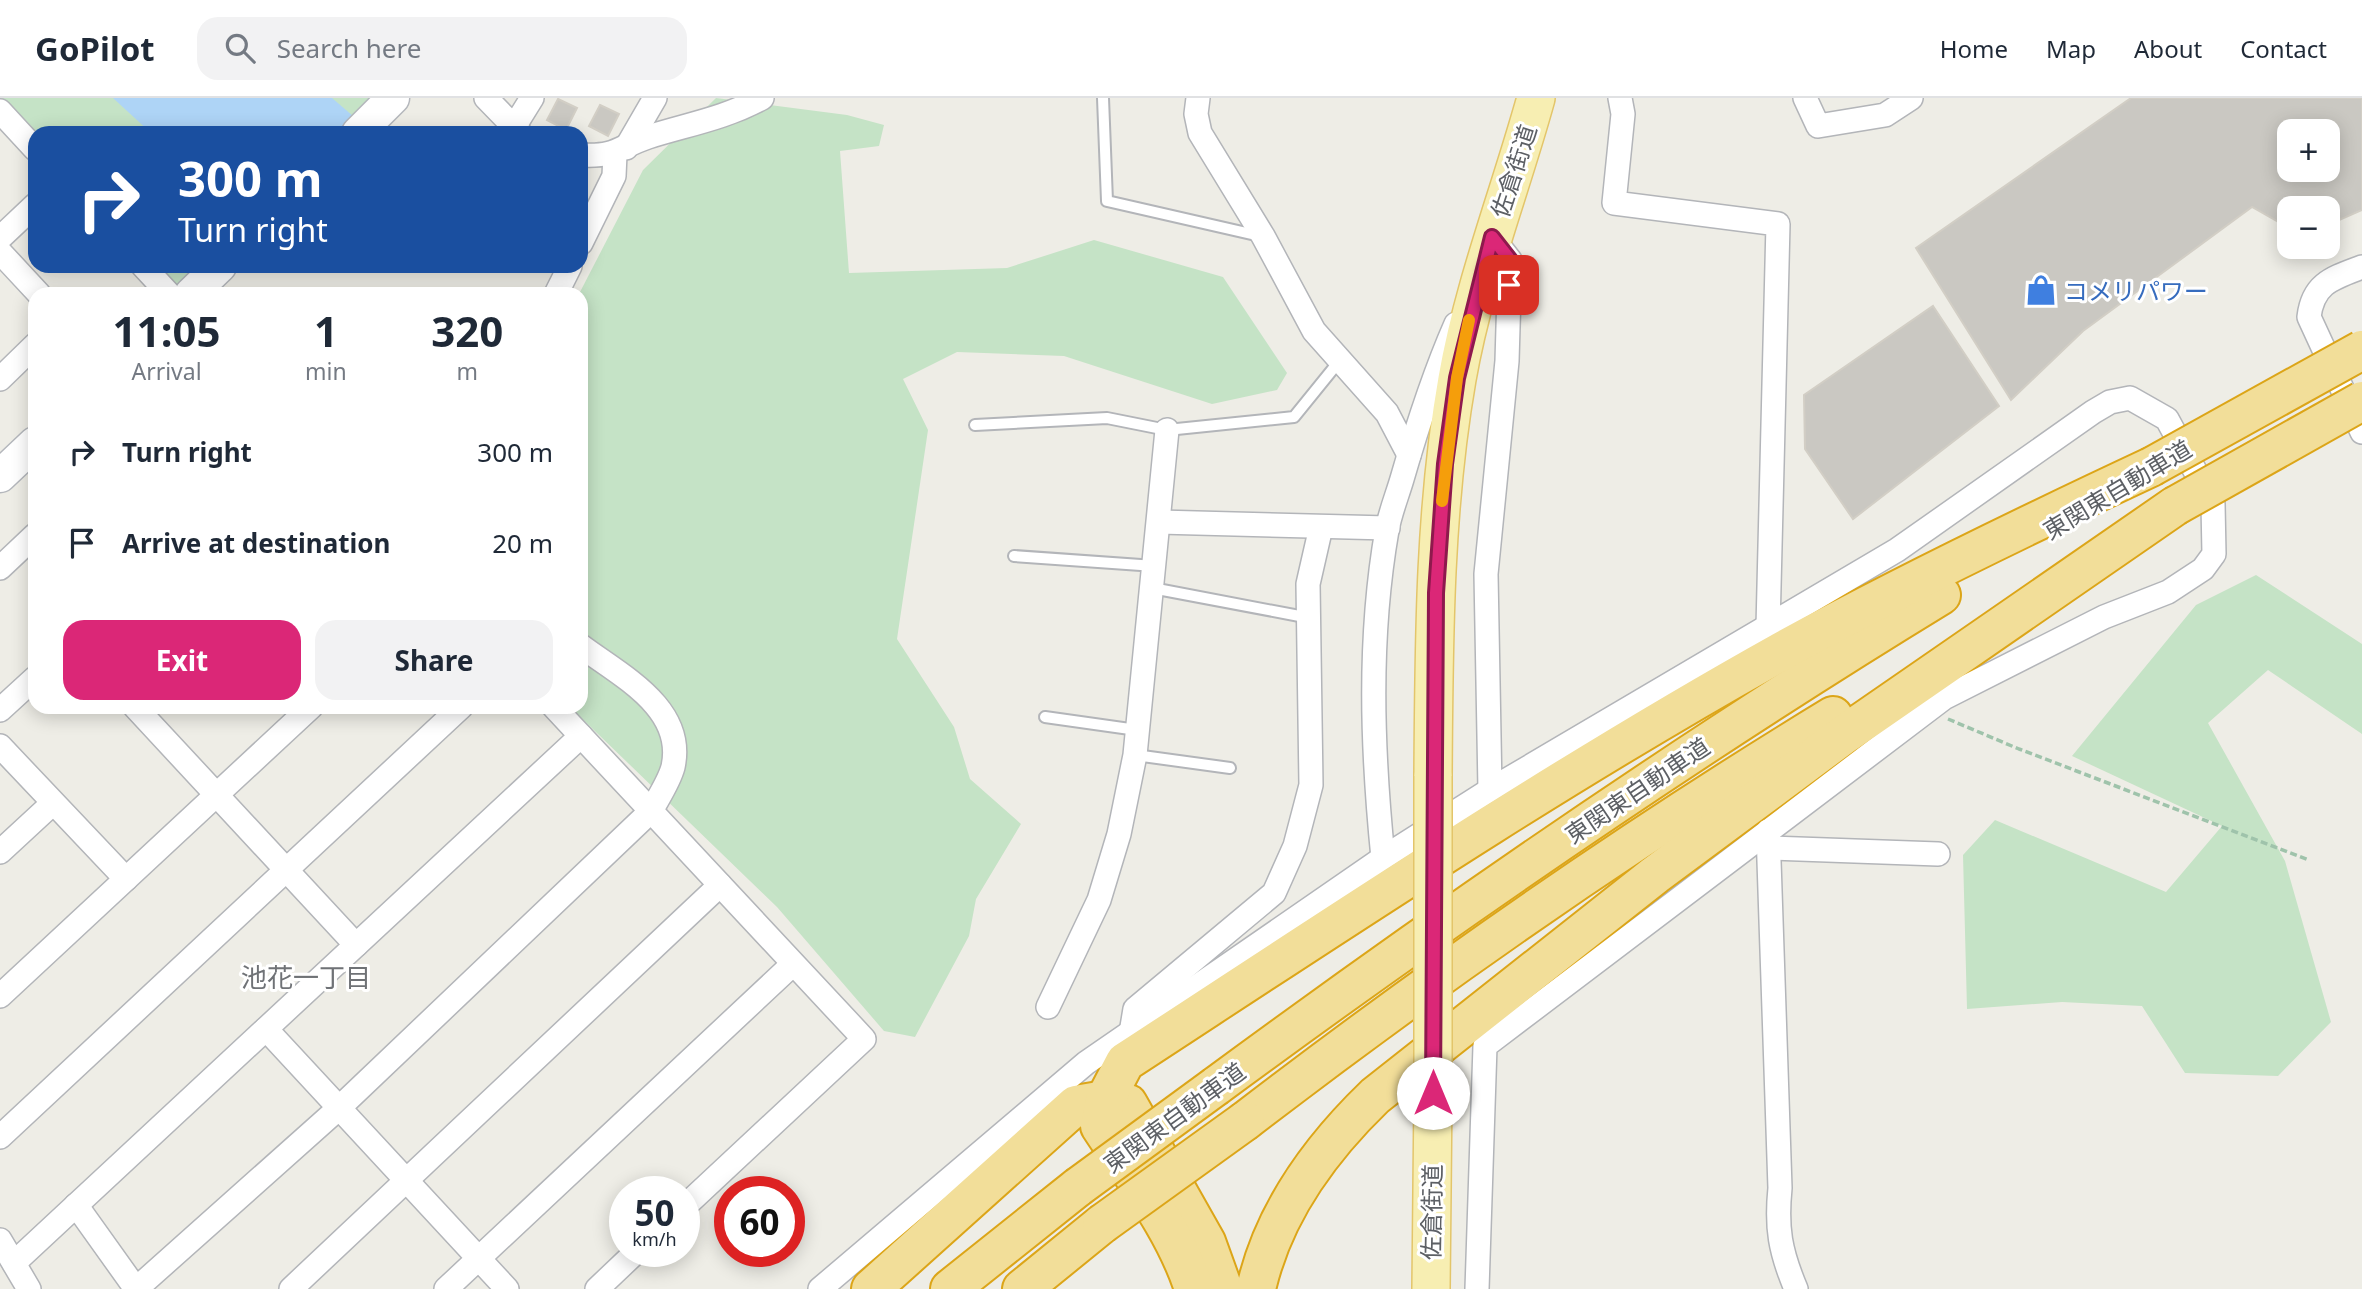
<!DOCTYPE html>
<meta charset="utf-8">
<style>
:root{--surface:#fff;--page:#f2f2f3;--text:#1f2937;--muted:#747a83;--line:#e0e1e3;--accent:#db2777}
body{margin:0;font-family:"Noto Sans","Noto Sans JP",sans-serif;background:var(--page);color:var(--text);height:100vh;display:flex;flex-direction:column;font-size:26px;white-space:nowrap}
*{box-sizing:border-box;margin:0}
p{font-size:23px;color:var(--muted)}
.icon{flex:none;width:38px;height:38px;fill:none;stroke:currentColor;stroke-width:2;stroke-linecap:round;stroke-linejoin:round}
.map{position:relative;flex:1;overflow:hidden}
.drawer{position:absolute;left:28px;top:189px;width:560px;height:427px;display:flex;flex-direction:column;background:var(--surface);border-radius:21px;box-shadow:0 4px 18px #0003}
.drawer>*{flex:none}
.top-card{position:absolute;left:28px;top:28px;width:560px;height:147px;border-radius:21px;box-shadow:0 4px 18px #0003;background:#1a4fa0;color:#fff;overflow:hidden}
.buttons{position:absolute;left:2277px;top:21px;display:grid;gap:14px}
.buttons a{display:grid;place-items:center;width:63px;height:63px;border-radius:14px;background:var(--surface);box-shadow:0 4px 18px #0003;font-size:35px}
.speed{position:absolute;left:609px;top:1078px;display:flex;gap:14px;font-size:35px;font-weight:700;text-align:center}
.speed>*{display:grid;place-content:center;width:91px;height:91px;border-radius:50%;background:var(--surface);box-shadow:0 4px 18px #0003;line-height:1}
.speed small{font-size:18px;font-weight:400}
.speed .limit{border:10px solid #d22;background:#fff;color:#111}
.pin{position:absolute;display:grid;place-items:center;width:60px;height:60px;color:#fff;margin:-30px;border-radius:14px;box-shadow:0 4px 10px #0006}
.me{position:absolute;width:77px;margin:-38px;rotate:0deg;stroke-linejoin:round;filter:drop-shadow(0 0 5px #0008)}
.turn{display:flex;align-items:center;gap:24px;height:147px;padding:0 35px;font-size:32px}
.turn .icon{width:91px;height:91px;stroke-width:2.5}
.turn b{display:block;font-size:49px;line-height:60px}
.eta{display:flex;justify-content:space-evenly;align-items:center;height:119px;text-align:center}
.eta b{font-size:42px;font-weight:700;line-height:49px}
.action{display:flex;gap:14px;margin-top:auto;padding:14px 35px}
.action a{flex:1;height:80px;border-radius:21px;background:var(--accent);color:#fff;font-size:28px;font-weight:700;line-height:80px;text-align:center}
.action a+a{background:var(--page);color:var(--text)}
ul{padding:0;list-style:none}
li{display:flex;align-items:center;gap:21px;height:91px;padding:0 35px}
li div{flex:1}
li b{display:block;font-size:26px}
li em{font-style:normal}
header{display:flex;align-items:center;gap:42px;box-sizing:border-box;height:98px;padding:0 35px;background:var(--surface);border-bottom:2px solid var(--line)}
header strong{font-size:33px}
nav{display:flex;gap:38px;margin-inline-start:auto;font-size:24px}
.search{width:490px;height:63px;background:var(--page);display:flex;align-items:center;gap:18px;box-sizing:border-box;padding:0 24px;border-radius:21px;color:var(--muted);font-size:26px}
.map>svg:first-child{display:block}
.green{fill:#c5e3c6}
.water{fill:#aed4f6}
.building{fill:#cac8c2;stroke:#d2cec5;stroke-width:2;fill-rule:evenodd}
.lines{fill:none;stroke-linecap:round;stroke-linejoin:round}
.lane-casing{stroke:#b3b5b9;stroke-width:14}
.street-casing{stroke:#b3b5b9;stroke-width:26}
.secondary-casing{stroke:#b4b7bc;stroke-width:35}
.primary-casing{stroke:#e3c56a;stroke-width:40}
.highway-casing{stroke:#dca518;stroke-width:42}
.path{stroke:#9fc3ab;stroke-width:3.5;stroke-dasharray:7 3.5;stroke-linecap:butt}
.lane{stroke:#fff;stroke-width:10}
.street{stroke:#fff;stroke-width:23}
.secondary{stroke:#fff;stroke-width:32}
.primary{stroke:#f7eeb2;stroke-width:37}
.highway{stroke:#f2de99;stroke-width:38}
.primary-bridge-casing{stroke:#e3c56a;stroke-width:40;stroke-linecap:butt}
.highway-bridge-casing{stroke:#dca518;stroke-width:42;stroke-linecap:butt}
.primary-bridge{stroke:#f7eeb2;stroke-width:37}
.highway-bridge{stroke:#f2de99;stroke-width:38}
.route-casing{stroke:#8e194d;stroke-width:18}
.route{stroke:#db2777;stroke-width:12}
.slow{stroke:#f59e0b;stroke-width:12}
.labels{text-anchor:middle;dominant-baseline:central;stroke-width:6;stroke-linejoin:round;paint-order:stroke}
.street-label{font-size:24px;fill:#5d6065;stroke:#fff}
.shop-label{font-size:24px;fill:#366cbe;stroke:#fff;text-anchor:start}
.neighbourhood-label{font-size:26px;fill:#6f7276;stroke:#fff}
</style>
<header>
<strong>GoPilot</strong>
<div class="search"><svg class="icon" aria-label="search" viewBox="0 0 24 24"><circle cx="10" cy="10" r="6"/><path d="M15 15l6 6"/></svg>Search here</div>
<nav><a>Home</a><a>Map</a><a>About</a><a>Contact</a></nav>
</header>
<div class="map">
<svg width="2362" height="1191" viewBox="0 0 2362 1191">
<rect width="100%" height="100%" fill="#eeede6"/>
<g class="green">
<path d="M 0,0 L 393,0 L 358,35 L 35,35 L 0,13 Z"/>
<path d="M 716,0 L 847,17 L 884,27 L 879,48 L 840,53 L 849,175 L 1007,170 L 1094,142 L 1223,179 L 1287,275 L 1277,292 L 1212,306 L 1064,258 L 957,254 L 903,281 L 928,332 L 897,541 L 954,629 L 970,681 L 1021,726 L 976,801 L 969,838 L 915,939 L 884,933 L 777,809 L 570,609 L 581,609 L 579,196 L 643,72 Z"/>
<path d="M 143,168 L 220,168 L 169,196 Z"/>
<path d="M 2256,477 L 2362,546 L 2362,636 L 2268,572 L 2208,625 L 2285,763 L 2331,924 L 2278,978 L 2185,975 L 2142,908 L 2062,904 L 1967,911 L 1963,757 L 1995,722 L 2166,794 L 2222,728 L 2072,658 L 2196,507 Z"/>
</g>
<path class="water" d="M 113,0 L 332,0 L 353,18 L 336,35 L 151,35 Z"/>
<g class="building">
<path d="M 2131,0 L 2362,0 L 2362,112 L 2328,127 L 2328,110 L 2289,110 L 2289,130 L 2252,109 L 2083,233 L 2011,302 L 1916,150 ZM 2289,33 L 2328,33 L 2328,72 L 2289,72 Z"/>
<path d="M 558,1 L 577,10 L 566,32 L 547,22 Z"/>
<path d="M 600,7 L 619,16 L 608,38 L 589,28 Z"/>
<path d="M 1933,208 L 1999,308 L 1853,421 L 1805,351 L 1804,297 Z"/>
</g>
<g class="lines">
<defs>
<g id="lane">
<path d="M 1103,0 L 1107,103 L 1260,138"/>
<path d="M 975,327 L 1107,320 L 1167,332 L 1294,319 L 1341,261"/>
<path d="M 1014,458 L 1155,468"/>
<path d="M 1152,490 L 1310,520"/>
<path d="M 1045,619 L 1137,632"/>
<path d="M 1135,657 L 1230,670"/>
</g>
<g id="street">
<path d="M 486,0 L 520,35"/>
<path d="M 1198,0 L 1196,16 L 1200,35 L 1263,138 L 1314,233 L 1387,315 L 1409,357"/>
<path d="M 1620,0 L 1623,16 L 1614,105 L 1778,126 L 1768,529"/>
<path d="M 1805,0 L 1818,28 L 1885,17 L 1911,0"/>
<path d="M 0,13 L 35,51"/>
<path d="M 514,29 L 532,0"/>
<path d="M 626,50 L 655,0"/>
<path d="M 581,57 C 618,59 618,49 648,39 C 689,26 723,21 762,0"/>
<path d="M 0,140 L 35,107"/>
<path d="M 581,145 L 614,78 L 615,56"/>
<path d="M 0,154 L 39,196"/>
<path d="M 143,168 L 169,196"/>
<path d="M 2362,169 C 2333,180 2313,185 2309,219 L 2362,334"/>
<path d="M 556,196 L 570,168"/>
<path d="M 0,281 L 35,247"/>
<path d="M 1159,424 L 1388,430"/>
<path d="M 0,470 L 35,437"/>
<path d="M 135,609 L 356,847"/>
<path d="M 554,609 L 864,941 L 684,1109"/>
<path d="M 0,612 L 35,580"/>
<path d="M 0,648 L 126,781"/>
<path d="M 1490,692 L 1486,476 L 1507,263 L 1510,162 L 1492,139"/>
<path d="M 1768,733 L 1780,1090 C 1776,1130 1780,1153 1796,1191"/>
<path d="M 1769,750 L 1938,756"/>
<path d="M 0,754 L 53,705"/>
<path d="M 1383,760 C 1372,650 1368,541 1387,432 C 1390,415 1397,398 1402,381 C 1417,329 1434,276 1456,226"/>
<path d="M 0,898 L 311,609"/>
<path d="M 1048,909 L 1099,802 L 1119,736 L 1135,657 L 1167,332"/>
<path d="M 266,931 L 507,1191"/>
<path d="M 1131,935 L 1135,911 L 1274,795 L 1295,748 L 1311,687 L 1308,486 L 1321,429"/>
<path d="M 0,1039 L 461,609"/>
<path d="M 76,1107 L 136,1191"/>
<path d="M 0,1142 L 29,1191"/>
<path d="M 14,1165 L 581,638"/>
<path d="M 136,1191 L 339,1010 L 651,713 C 658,700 669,684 673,669 C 686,610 621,578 581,548"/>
<path d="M 291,1191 L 720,787"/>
<path d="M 446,1191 L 793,866"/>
<path d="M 597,1191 L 637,1153"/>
<path d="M 820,1191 L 1086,965 L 1383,760 L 1490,692 L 1897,452 L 2093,314 L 2110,304 L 2130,300 L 2167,321 L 2213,406 L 2214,456 L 2203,471 L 2168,494 L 2104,519 L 1944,600 L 1485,948 L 1477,1191"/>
</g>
<g id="secondary">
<path d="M 358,35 L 393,0"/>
<path d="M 191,196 L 220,168"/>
<path d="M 0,378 L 35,345"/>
</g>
<g id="primary">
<path d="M 1433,678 C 1434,545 1434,412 1457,281 C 1474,184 1510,94 1536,0"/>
<path d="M 1431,1191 L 1433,995"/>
</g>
<g id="highway">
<path d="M 1216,988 C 1451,815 1692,649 1941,497"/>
<path d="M 1245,1023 C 1434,878 1629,742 1833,618"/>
<path d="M 871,1191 L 1076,1007 L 1105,1002 L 1128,1006 L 1206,1144 L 1223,1191"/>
<path d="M 950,1191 L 1078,1089"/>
<path d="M 1022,1191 L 1102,1126"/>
<path d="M 1194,1191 C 1175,1131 1134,1080 1100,1028 L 1105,1002 L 1125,964 C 1341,823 1556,679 1782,553 C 1902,487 2027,427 2151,369"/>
<path d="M 1256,1191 C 1273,1115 1319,1052 1375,998 L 1655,777 L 1845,636 L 2175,408"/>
</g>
</defs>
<use href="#lane" class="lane-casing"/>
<use href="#street" class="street-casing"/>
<use href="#secondary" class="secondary-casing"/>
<use href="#primary" class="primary-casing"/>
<use href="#highway" class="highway-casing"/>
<path class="path" d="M 1948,621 L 2019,651 L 2309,762"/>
<use href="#lane" class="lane"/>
<use href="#street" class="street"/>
<use href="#secondary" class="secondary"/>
<use href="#primary" class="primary"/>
<use href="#highway" class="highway"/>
<defs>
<path id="primary-bridge" d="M 1433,995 L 1433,678"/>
<g id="highway-bridge">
<path d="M 2151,369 L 2362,252"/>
<path d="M 2175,408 L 2362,303"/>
<path d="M 1078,1089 L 1216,988"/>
<path d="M 1102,1126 L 1245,1023"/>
</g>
</defs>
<use href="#primary-bridge" class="primary-bridge-casing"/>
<use href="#highway-bridge" class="highway-bridge-casing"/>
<use href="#primary-bridge" class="primary-bridge"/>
<use href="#highway-bridge" class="highway-bridge"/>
</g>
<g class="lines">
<defs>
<path id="route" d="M 1433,995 L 1436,495 L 1445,366 L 1457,280 L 1492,139 L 1510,162 L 1509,187"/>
</defs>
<use href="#route" class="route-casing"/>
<use href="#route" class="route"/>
<path class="slow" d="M 1442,403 L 1457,280 L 1469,222"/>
</g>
<defs>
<symbol id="shop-bare" viewBox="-9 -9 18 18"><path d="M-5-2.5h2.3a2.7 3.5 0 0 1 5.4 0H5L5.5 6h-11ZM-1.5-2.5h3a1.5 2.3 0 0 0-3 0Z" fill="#3f7fe0" stroke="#fff" stroke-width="2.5" paint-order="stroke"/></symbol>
</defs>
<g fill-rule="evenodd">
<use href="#shop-bare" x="2019" y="170" width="44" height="44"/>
</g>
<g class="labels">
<g class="street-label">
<text transform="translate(1513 73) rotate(-72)">佐倉街道</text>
<text transform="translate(2117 391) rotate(-31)">東関東自動車道</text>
<text transform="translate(1637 692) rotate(-34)">東関東自動車道</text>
<text transform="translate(1174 1019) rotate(-36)">東関東自動車道</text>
<text transform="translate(1431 1114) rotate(-89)">佐倉街道</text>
</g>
<g class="shop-label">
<text x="2064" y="192">コメリパワー</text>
</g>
<g class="neighbourhood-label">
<text x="306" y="879">池花一丁目</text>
</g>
</g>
</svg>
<div class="buttons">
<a>+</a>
<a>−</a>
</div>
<div class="speed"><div>50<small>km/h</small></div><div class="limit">60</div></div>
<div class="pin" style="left:1509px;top:187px;background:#d93025"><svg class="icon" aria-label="arrive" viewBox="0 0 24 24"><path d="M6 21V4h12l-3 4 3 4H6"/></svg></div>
<svg class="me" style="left:1433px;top:995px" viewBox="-20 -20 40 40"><circle r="19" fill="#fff"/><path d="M0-13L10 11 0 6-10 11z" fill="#db2777"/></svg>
<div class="top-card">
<div class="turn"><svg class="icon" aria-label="right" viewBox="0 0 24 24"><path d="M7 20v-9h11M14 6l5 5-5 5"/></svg><div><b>300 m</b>Turn right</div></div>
</div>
<section class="drawer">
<div class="eta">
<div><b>11:05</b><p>Arrival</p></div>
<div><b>1</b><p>min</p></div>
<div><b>320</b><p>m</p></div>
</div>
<ul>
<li><svg class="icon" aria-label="right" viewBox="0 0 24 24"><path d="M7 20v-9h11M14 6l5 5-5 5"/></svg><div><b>Turn right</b></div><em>300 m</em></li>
<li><svg class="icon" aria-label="arrive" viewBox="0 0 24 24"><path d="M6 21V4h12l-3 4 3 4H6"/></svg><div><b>Arrive at destination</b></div><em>20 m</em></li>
</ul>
<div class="action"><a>Exit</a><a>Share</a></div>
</section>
</div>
